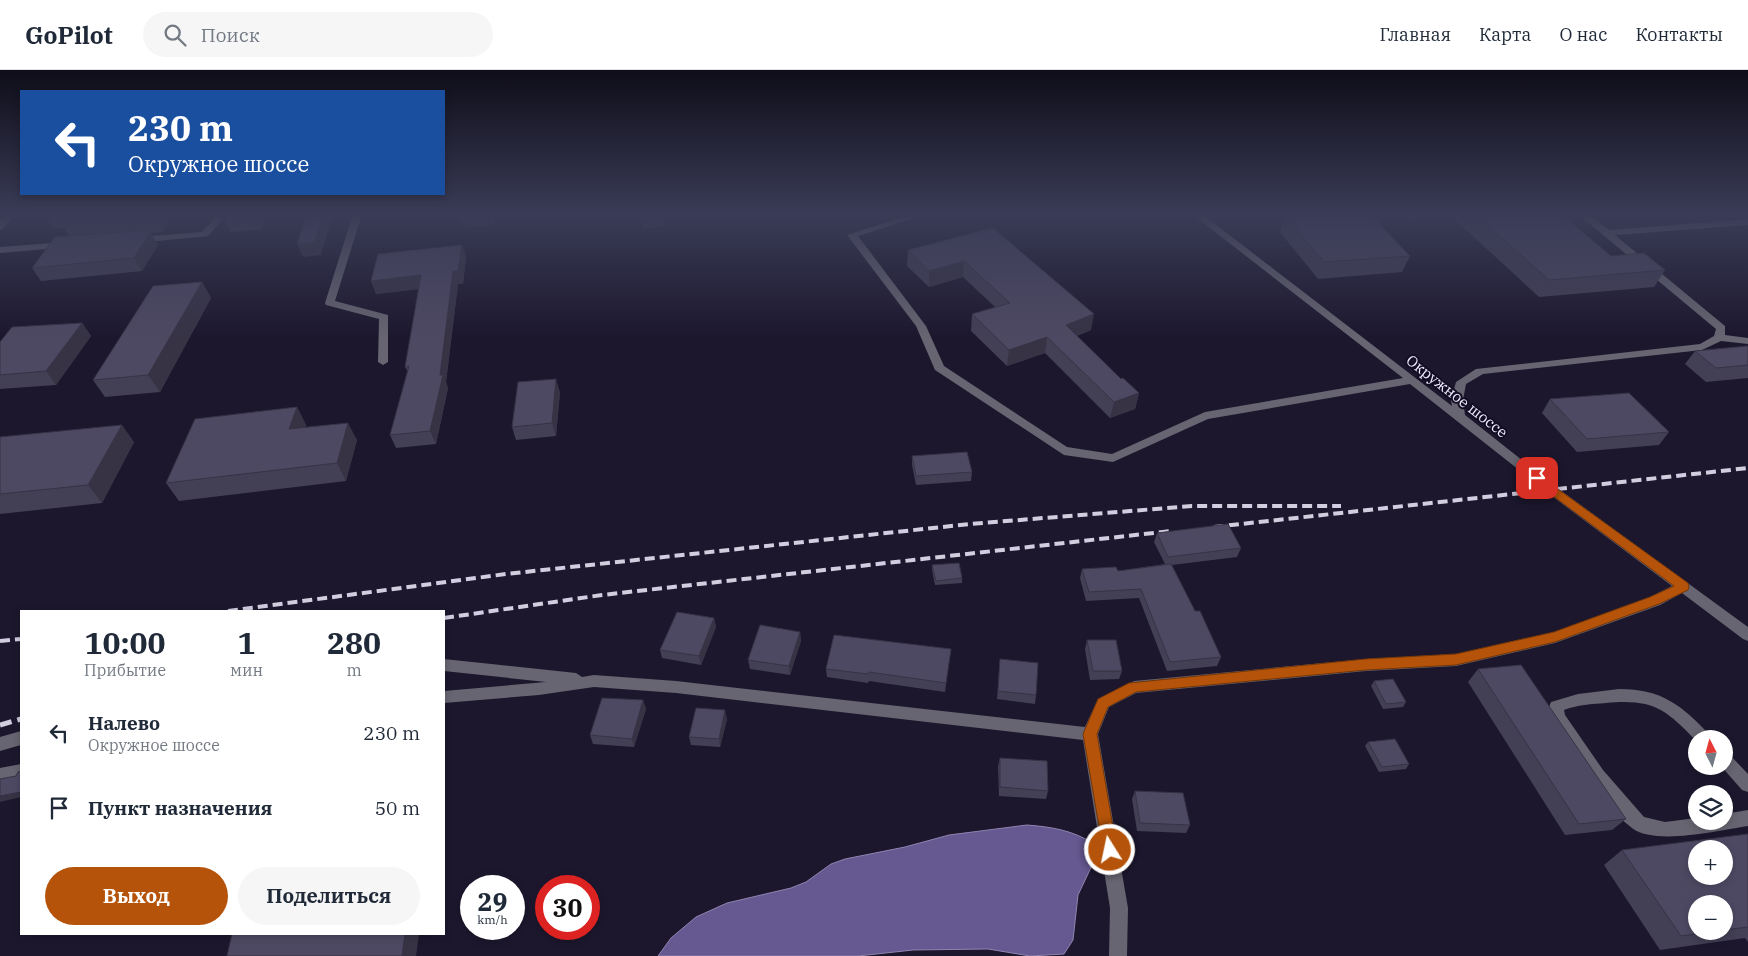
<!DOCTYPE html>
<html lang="ru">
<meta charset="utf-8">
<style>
:root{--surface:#fff;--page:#f6f6f7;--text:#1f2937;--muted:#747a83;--line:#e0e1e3;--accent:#b45309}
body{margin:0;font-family:"IBM Plex Serif",serif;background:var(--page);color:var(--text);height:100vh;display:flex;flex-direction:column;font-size:19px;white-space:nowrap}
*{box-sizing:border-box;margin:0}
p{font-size:16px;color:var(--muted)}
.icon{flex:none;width:28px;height:28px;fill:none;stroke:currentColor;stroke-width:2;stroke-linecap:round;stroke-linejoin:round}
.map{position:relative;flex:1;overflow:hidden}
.details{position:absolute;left:20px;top:540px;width:425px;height:325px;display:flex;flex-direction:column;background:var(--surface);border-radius:0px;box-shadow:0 2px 8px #0003}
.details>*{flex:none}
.hud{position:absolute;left:20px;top:20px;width:425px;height:105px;border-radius:0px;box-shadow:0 2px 8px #0003;background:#1a4fa0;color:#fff;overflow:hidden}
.needle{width:32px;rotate:354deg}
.fabs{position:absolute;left:1688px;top:660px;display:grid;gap:10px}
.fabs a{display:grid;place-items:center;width:45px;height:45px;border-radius:50%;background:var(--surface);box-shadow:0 2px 8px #0003;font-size:25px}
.speed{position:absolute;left:460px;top:805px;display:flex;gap:10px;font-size:25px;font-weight:700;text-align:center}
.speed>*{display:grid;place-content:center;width:65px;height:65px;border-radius:50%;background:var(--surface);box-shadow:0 2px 8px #0003;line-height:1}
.speed small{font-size:12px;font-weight:400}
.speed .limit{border:8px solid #d22;background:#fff;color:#111}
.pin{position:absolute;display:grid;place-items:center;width:42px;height:42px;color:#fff;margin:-21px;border-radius:10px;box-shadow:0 2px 8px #0006}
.me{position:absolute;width:55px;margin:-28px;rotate:350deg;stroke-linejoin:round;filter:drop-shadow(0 0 4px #0008)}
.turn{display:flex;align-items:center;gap:18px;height:105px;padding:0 25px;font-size:22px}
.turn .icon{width:65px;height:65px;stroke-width:2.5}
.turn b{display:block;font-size:35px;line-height:42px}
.eta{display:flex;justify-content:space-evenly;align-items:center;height:85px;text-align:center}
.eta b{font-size:30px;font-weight:800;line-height:35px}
.primary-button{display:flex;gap:10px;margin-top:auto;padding:10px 25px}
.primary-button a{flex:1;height:58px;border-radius:30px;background:var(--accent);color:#fff;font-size:20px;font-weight:800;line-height:58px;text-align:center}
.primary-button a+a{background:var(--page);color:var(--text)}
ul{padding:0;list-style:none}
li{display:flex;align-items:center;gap:15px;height:75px;padding:0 25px}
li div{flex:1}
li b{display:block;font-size:19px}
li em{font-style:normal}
header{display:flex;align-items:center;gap:30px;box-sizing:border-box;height:70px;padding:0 25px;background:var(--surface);border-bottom:1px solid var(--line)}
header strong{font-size:24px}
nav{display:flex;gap:28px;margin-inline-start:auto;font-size:18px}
.search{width:350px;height:45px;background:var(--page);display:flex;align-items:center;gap:12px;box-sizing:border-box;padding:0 18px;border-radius:28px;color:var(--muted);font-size:19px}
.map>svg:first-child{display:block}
.water{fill:#665891;stroke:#8f85b1}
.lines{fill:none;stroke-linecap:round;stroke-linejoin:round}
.minor{fill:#676571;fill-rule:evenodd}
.rail-far1{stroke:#d2cedf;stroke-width:4;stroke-dasharray:10 5;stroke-linecap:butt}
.rail{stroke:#d2cedf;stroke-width:5;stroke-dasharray:12 6;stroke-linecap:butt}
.wall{fill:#433f55;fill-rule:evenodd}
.shaded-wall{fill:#373345}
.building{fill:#4e4963;stroke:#373345;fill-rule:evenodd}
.route{fill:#b45309;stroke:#753606}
.labels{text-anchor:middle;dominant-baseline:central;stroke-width:4;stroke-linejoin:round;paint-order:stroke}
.street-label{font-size:15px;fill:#f0edfd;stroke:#130d23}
</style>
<header>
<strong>GoPilot</strong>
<div class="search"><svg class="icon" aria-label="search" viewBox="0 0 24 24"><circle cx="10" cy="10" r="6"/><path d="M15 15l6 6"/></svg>Поиск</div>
<nav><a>Главная</a><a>Карта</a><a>О нас</a><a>Контакты</a></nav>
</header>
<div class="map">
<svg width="1748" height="886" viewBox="0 0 1748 886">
<rect width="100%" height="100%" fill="#1c172d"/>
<path class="water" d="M 1027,755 C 1052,757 1071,760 1093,773 L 1096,787 L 1078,825 L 1073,870 L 1064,884 L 1030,886 L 988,879 L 913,880 L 858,886 L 658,886 L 671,868 L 696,847 L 727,833 L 791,818 L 806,812 L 831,794 L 845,789 L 905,777 L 949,765 Z"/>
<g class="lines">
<g class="minor">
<path d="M 6,144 L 15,144 L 3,159 L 0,160 L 0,151 Z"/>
<path d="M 218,144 L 227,144 L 208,166 L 137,173 L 132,170 L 137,167 L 202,162 Z"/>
<path d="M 353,144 L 362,144 L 335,231 L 388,245 L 388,292 L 383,295 L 378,292 L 379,249 L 326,235 L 325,233 Z"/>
<path d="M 912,144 L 927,144 L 858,166 L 926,256 L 944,296 L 1067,377 L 1112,384 L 1205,342 L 1403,308 L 1192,144 L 1202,144 L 1452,336 L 1451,330 L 1456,312 L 1476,299 L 1700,274 L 1714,266 L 1716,259 L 1578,144 L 1588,144 L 1609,160 L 1748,149 L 1748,155 L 1615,165 L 1725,256 L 1725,265 L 1748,268 L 1748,274 L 1721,271 L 1702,280 L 1483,304 L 1466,314 L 1463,330 L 1465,345 L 1556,417 L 1748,557 L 1748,571 L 1743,569 L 1682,523 L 1660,535 L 1555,573 L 1456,596 L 1366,601 L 1136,623 L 1109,637 L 1098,664 L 1128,838 L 1127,886 L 1109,886 L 1110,838 L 1083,670 L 676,623 L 594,617 L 539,625 L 444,633 L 444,621 L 546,612 L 444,601 L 444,589 L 576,603 L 582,607 L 594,605 L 676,611 L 1085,657 L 1098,629 L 1134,611 L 1366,589 L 1456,584 L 1554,562 L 1650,527 L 1672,516 L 1548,423 L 1410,314 L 1208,349 L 1113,392 L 1064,385 L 935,300 L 916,256 L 847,165 Z"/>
<path d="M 1406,144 L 1415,144 L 1417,147 L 1413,150 Z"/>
<path d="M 65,172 L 70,175 L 68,177 L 0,183 L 0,177 Z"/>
<path d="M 1619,619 C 1662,619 1681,635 1709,664 L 1712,669 L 1696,669 L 1696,671 C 1665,638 1652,629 1606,633 C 1592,634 1577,635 1564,640 L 1565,645 L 1603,700 L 1644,747 L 1665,752 L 1696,748 L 1696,751 L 1724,751 L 1724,744 L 1748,740 L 1748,756 C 1720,760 1655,776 1632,758 C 1612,743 1596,717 1582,696 C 1570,678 1553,659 1549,637 L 1551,632 L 1578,624 Z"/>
<path d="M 21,661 L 21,675 L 0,681 L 0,667 Z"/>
<path d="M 1724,682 L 1729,684 L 1748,704 L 1748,722 L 1742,720 L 1721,696 L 1724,696 Z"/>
<path d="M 21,694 L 21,708 L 0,712 L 0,698 Z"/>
</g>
<g class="rail-far1">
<path d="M 1214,457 L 1748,398"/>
<path d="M 228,541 L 506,504 L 970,454 L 1192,436 L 1341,436"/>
<path d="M 444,548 L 602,525 L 1171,461"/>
<path d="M 0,571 L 21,569"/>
</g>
<path class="rail" d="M 0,655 L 21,649"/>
</g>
<g class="wall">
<path d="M 44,144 L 174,144 L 163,162 L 151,163 L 158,175 L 142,201 L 41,211 L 32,198 L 69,166 L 63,157 L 54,158 Z"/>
<path d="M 268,144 L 261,159 L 231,162 L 224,149 Z"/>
<path d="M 1449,144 L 1561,144 L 1611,186 L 1665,200 L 1654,217 L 1539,227 Z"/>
<path d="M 1721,144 L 1737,144 L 1723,146 Z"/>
<path d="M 1285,146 L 1410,186 L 1402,202 L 1318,209 L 1280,162 Z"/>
<path d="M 993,158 L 1091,260 L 1077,266 L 1121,309 L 1139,323 L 1135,339 L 1110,348 L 1045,283 L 1007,296 L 971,261 L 972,244 L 995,237 L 963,207 L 929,217 L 907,196 L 908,180 Z"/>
<path d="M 462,175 L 466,187 L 463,214 L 458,214 L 446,312 L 448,318 L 436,374 L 396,378 L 390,365 L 408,302 L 405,297 L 419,219 L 376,224 L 371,211 Z"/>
<path d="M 202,212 L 211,228 L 160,322 L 105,327 L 93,310 Z"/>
<path d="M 82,253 L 91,266 L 56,315 L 0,319 L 0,272 Z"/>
<path d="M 1748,276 L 1748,308 L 1706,312 L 1685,294 L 1695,281 Z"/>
<path d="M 560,322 L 556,366 L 516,370 L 512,357 Z"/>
<path d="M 1550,329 L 1669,362 L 1659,375 L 1577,382 L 1542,343 Z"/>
<path d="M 297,337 L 306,355 L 306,358 L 357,370 L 346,411 L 179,431 L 166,413 Z"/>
<path d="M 0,367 L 134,372 L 102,433 L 0,444 Z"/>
<path d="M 912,386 L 972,402 L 971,411 L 916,415 L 912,395 Z"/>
<path d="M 1157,463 L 1241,478 L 1237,487 L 1172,495 L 1195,541 L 1221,587 L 1217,596 L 1167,601 L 1139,528 L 1086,531 L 1080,508 L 1082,499 L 1118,501 L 1165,494 L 1154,472 Z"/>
<path d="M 932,495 L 962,508 L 962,513 L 935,515 L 932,500 Z"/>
<path d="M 714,548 L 716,557 L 701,595 L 662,588 L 660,580 Z"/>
<path d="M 800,562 L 801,571 L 790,605 L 750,599 L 748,590 Z"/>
<path d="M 1087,570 L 1122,601 L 1119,609 L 1090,610 L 1085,579 Z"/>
<path d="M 951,579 L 945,622 L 869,611 L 868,613 L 827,607 L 826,599 Z"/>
<path d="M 1000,589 L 1036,625 L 1035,634 L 997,629 Z"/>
<path d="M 1478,599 L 1626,749 L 1612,760 L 1565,765 L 1468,612 Z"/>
<path d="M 1374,611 L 1406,632 L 1403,637 L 1383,639 L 1371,616 Z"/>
<path d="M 643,630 L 646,639 L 634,677 L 593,674 L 590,665 Z"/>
<path d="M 727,649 L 720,677 L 691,675 L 689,667 Z"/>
<path d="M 1368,672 L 1409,694 L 1406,699 L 1379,702 L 1365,676 Z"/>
<path d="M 1000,688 L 1048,721 L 1046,729 L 999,726 L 998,696 Z"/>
<path d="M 1135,721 L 1190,755 L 1186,763 L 1137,761 L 1132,729 Z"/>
<path d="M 1748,764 L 1748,872 L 1745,868 L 1660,880 L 1604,795 L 1622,780 ZM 1724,834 L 1724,861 L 1696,861 Z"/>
</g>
<g class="shaded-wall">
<path d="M 155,144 L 174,144 L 163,162 L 154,146 Z"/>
<path d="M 256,144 L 268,144 L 261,159 L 254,147 Z"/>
<path d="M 324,144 L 333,144 L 321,185 L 303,187 L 297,174 Z"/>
<path d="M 471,144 L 495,144 L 494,155 L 463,158 L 459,146 Z"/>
<path d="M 663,147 L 664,156 L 643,159 L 641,150 Z"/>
<path d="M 149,160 L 158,175 L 142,201 L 134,188 Z"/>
<path d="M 462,175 L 466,187 L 463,214 L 458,214 L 446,312 L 448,318 L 436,374 L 430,361 L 440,305 L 453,201 Z"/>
<path d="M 964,191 L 963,207 L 929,217 L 929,201 Z"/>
<path d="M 421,205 L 426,218 L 376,224 L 371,211 Z"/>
<path d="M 202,212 L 211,228 L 160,322 L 148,305 Z"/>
<path d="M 1094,244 L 1091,260 L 1064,271 L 1066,255 Z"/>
<path d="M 82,253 L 91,266 L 56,315 L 46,301 Z"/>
<path d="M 1047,267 L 1045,283 L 1007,296 L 1009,280 Z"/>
<path d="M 556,309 L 560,322 L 556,366 L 552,353 Z"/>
<path d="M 1139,323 L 1135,339 L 1110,348 L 1114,332 Z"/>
<path d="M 297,337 L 306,355 L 299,377 L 289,359 Z"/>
<path d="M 348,353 L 357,370 L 346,411 L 337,393 Z"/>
<path d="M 122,355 L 134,372 L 102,433 L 88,415 Z"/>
<path d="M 714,548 L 716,557 L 701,595 L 699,586 Z"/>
<path d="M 800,562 L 801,571 L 790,605 L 789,596 Z"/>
<path d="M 643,630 L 646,639 L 634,677 L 632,669 Z"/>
<path d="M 725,640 L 727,649 L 720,677 L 719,669 Z"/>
<path d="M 21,722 L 21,727 L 0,732 L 0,726 Z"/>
<path d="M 405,864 L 419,864 L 416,886 L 402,886 Z"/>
</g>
<g class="building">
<path d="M 67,144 L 155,144 L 154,146 L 60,153 Z"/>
<path d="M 227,144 L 256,144 L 254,147 L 224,149 Z"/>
<path d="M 307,144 L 324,144 L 315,172 L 297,174 Z"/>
<path d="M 640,144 L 662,144 L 663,147 L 641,150 Z"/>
<path d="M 1307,144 L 1370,144 L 1410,186 L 1324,192 L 1285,146 Z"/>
<path d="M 1475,144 L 1561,144 L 1611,186 L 1644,183 L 1665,200 L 1549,210 Z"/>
<path d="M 993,158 L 1094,244 L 1066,255 L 1121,309 L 1123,308 L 1139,323 L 1114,332 L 1047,267 L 1009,280 L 972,244 L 1010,233 L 964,191 L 929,201 L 908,180 Z"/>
<path d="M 149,160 L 148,162 L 150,162 L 134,188 L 32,198 L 55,167 Z"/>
<path d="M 462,175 L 458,201 L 453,201 L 440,305 L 443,305 L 430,361 L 390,365 L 409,296 L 405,297 L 421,205 L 371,211 L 378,184 Z"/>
<path d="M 202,212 L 148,305 L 93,310 L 153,216 Z"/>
<path d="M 82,253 L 46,301 L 0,305 L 0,272 L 12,257 Z"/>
<path d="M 1748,276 L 1748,295 L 1716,298 L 1695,281 Z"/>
<path d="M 556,309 L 552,353 L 512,357 L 518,312 Z"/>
<path d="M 1629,323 L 1669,362 L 1587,369 L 1550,329 Z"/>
<path d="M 297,337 L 289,359 L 348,353 L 337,393 L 166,413 L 195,349 Z"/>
<path d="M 122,355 L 88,415 L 0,424 L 0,367 Z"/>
<path d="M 967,382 L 972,402 L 916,406 L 912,386 Z"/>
<path d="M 1228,454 L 1241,478 L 1168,487 L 1157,463 Z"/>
<path d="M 959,493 L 962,508 L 936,511 L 932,495 Z"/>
<path d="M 1171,494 L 1195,541 L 1200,541 L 1221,587 L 1170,592 L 1141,519 L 1089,522 L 1082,499 L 1116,497 L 1118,501 Z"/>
<path d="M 677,542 L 714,548 L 699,586 L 660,580 Z"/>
<path d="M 760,555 L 800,562 L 789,596 L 748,590 Z"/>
<path d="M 834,565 L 951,579 L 946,613 L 869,602 L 868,604 L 826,599 Z"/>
<path d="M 1087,570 L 1116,570 L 1122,601 L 1093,601 Z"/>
<path d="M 1000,589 L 1038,593 L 1036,625 L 998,621 Z"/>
<path d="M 1521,595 L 1626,749 L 1579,754 L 1478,599 Z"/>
<path d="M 1393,609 L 1406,632 L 1386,634 L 1374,611 Z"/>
<path d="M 602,628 L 643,630 L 632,669 L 590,665 Z"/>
<path d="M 696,638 L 725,640 L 719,669 L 689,667 Z"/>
<path d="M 1395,669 L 1409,694 L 1382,697 L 1368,672 Z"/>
<path d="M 1000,688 L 1047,691 L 1048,721 L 1000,717 Z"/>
<path d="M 21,701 L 21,722 L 0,726 L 0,709 L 16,706 L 18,702 Z"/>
<path d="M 1135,721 L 1183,723 L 1190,755 L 1140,753 Z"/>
<path d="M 1748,764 L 1748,857 L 1724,860 L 1724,834 L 1696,834 L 1696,861 L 1718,861 L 1681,866 L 1622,780 ZM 1696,779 L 1724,779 L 1724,806 L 1696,806 Z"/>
<path d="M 232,864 L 405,864 L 402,886 L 227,886 Z"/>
</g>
<linearGradient id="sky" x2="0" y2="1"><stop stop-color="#0f0d19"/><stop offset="0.54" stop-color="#3a3c57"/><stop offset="1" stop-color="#3a3c57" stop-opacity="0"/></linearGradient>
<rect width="1748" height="268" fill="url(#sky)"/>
<path class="route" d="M 1537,404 L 1688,513 L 1689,517 L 1688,520 L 1659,534 L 1555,572 L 1456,595 L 1366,600 L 1136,622 L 1108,637 L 1097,664 L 1117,780 L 1115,785 L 1110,787 L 1104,785 L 1083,664 L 1098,629 L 1129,613 L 1366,589 L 1456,584 L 1554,562 L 1650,527 L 1674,516 L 1533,411 L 1531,408 L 1533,405 Z"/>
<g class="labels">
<g class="street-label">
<text transform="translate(1457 326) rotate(38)">Окружное шоссе</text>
</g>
</g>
</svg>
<div class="fabs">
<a><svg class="needle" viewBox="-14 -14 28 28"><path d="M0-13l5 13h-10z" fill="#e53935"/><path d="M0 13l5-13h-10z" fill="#747a83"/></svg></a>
<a><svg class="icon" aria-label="layers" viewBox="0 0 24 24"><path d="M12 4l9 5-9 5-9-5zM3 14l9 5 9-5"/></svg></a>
<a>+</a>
<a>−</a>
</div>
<div class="speed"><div>29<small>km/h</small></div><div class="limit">30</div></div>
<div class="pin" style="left:1537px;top:408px;background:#d93025"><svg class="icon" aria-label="arrive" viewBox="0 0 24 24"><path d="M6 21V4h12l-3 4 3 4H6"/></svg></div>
<svg class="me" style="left:1110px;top:780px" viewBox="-20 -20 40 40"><circle r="17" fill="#b45309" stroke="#fff" stroke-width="3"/><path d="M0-11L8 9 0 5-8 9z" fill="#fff"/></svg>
<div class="hud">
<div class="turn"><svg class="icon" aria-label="left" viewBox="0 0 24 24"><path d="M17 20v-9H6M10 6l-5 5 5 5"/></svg><div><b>230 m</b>Окружное шоссе</div></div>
</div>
<section class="details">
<div class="eta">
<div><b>10:00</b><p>Прибытие</p></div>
<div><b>1</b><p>мин</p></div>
<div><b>280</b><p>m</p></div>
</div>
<ul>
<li><svg class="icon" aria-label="left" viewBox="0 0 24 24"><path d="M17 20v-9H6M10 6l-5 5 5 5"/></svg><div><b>Налево</b><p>Окружное шоссе</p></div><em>230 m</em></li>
<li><svg class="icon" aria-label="arrive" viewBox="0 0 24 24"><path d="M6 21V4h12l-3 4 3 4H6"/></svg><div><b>Пункт назначения</b></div><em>50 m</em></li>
</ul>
<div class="primary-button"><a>Выход</a><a>Поделиться</a></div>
</section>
</div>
